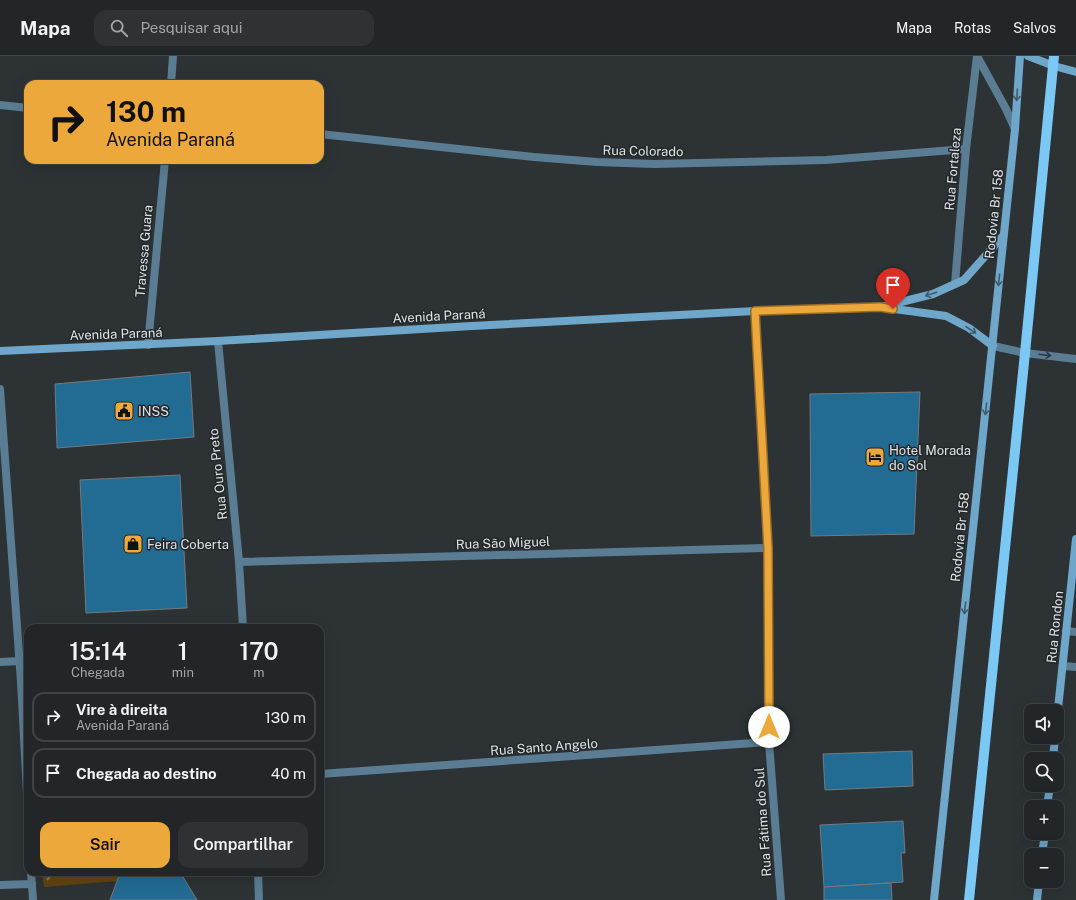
<!DOCTYPE html>
<html lang="pt">
<meta charset="utf-8">
<style>
:root{--surface:#222628;--page:#2e3234;--text:#f1f3f6;--muted:#a2a5a8;--line:#3f4345;--accent:#eda83b}
body{margin:0;font-family:"Public Sans",sans-serif;background:var(--page);color:var(--text);height:100vh;display:flex;flex-direction:column;font-size:15px;white-space:nowrap}
*{box-sizing:border-box;margin:0}
p{font-size:13px;color:var(--muted)}
.icon{flex:none;width:22px;height:22px;fill:none;stroke:currentColor;stroke-width:2;stroke-linecap:round;stroke-linejoin:round}
.map{position:relative;flex:1;overflow:hidden}
.panel{position:absolute;left:24px;top:568px;width:300px;height:252px;display:flex;flex-direction:column;background:var(--surface);border-radius:12px;box-shadow:0 4px 16px #0002,0 0 0 1px var(--line)}
.panel>*{flex:none}
.top-card{position:absolute;left:24px;top:24px;width:300px;height:84px;border-radius:12px;box-shadow:0 4px 16px #0002,0 0 0 1px var(--line);background:#eda83b;color:#111;overflow:hidden}
.buttons{position:absolute;left:1024px;top:648px;display:grid;gap:8px}
.buttons a{display:grid;place-items:center;width:40px;height:40px;border-radius:8px;background:var(--surface);box-shadow:0 4px 16px #0002,0 0 0 1px var(--line);font-size:20px}
.pin{position:absolute;display:grid;place-items:center;width:34px;height:34px;color:#fff;margin:-41px -17px;border-radius:50% 50% 50% 0;rotate:-45deg;box-shadow:0 0 4px #0007}
.pin .icon{rotate:45deg}
.me{position:absolute;width:44px;margin:-22px;rotate:0deg;stroke-linejoin:round;filter:drop-shadow(0 0 3px #0008)}
.turn{display:flex;align-items:center;gap:14px;height:84px;padding:0 16px;font-size:18px}
.turn .icon{width:52px;height:52px;stroke-width:2.5}
.turn b{display:block;font-size:28px;line-height:34px}
.eta{display:flex;justify-content:space-evenly;align-items:center;height:68px;text-align:center}
.eta b{font-size:24px;font-weight:600;line-height:28px}
.action{display:flex;gap:8px;margin-top:auto;padding:8px 16px}
.action a{flex:1;height:46px;border-radius:12px;background:var(--accent);color:#111;font-size:16px;font-weight:600;line-height:46px;text-align:center}
.action a+a{background:var(--page);color:var(--text)}
ul{padding:0;list-style:none}
li{display:flex;align-items:center;gap:12px;height:50px;margin:0 8px 6px;padding:0 8px;border:2px solid var(--line);border-radius:12px}
li div{flex:1}
li b{display:block;font-size:15px}
li em{font-style:normal}
header{display:flex;align-items:center;gap:24px;box-sizing:border-box;height:56px;padding:0 20px;background:var(--surface);border-bottom:1px solid var(--line)}
header strong{font-size:19px}
nav{display:flex;gap:22px;margin-inline-start:auto;font-size:14px}
.search{width:280px;height:36px;background:var(--page);display:flex;align-items:center;gap:10px;box-sizing:border-box;padding:0 14px;border-radius:12px;color:var(--muted);font-size:15px}
.map>svg:first-child{display:block}
.green{fill:#614312}
.building{fill:#226b92;stroke:#747a7e}
.lines{fill:none;stroke-linecap:round;stroke-linejoin:round}
.path{stroke:#727679;stroke-width:2.5;stroke-dasharray:4 2;stroke-linecap:butt}
.street{stroke:#5a7d93;stroke-width:8}
.secondary{stroke:#6ea7ca;stroke-width:8}
.primary{stroke:#7cc8f5;stroke-width:10}
.oneway{stroke:#415b6b}
.oneway2{stroke:#2e3940}
.route-casing{stroke:#9a6d26;stroke-width:10}
.route{stroke:#eda83b;stroke-width:7}
.labels{text-anchor:middle;dominant-baseline:central;stroke-width:3;stroke-linejoin:round;paint-order:stroke}
.street-label{font-size:13px;fill:#dee1e3;stroke:#23282b}
.poi-label{font-size:13px;fill:#dee1e3;stroke:#23282b;text-anchor:start}
</style>
<header>
<strong>Mapa</strong>
<div class="search"><svg class="icon" aria-label="search" viewBox="0 0 24 24"><circle cx="10" cy="10" r="6"/><path d="M15 15l6 6"/></svg>Pesquisar aqui</div>
<nav><a>Mapa</a><a>Rotas</a><a>Salvos</a></nav>
</header>
<div class="map">
<svg width="1076" height="844" viewBox="0 0 1076 844">
<rect width="100%" height="100%" fill="#2d3235"/>
<g class="green">
<path d="M 21,626 L 28,626 L 28,688 Z"/>
<path d="M 42,816 L 231,816 L 44,831 Z"/>
</g>
<g class="building">
<path d="M 190,316 L 194,381 L 57,392 L 55,328 Z"/>
<path d="M 920,336 L 914,478 L 811,480 L 810,338 Z"/>
<path d="M 180,419 L 187,552 L 86,557 L 80,424 Z"/>
<path d="M 912,695 L 913,730 L 825,734 L 823,698 Z"/>
<path d="M 903,765 L 905,797 L 901,797 L 903,826 L 824,831 L 820,769 Z"/>
<path d="M 133,816 L 180,816 L 197,844 L 110,844 L 120,817 Z"/>
<path d="M 891,827 L 892,844 L 824,844 L 824,831 Z"/>
</g>
<g class="lines">
<path class="path" d="M 47,824 L 54,816"/>
<g class="street">
<path d="M 977,0 L 1006,53 L 1015,73"/>
<path d="M 171,28 L 173,0"/>
<path d="M 0,49 L 28,52"/>
<path d="M 320,78 L 534,101 L 597,106 L 654,108 L 826,104 L 966,93"/>
<path d="M 955,228 L 966,93 L 977,0"/>
<path d="M 755,255 L 768,492 L 769,686 L 781,844"/>
<path d="M 218,285 L 239,506 L 243,572"/>
<path d="M 148,289 L 165,104"/>
<path d="M 993,290 L 1025,297 L 1076,303"/>
<path d="M 0,333 L 21,626 L 28,755"/>
<path d="M 239,506 L 768,492"/>
<path d="M 1066,575 L 1076,576"/>
<path d="M 0,606 L 20,605"/>
<path d="M 1063,610 L 1076,611"/>
<path d="M 320,718 L 769,686"/>
<path d="M 31,816 L 33,844"/>
<path d="M 258,816 L 259,844"/>
<path d="M 0,829 L 32,828"/>
</g>
<g class="secondary">
<path d="M 1028,0 L 1054,10 L 1076,16"/>
<path d="M 885,250 L 933,238 L 964,224 L 1003,180"/>
<path d="M 0,295 L 218,285 L 472,270 L 755,255 L 880,251 L 946,260 L 969,272 L 993,290"/>
<path d="M 1057,662 L 1076,483"/>
<path d="M 1053,703 L 1055,681"/>
<path d="M 1047,751 L 1050,729"/>
<path d="M 1042,799 L 1045,777"/>
<path d="M 934,844 L 1015,73 L 1020,0"/>
<path d="M 1037,844 L 1039,825"/>
</g>
<path class="primary" d="M 969,844 L 1025,297 L 1054,0"/>
</g>
<defs><path id="oneway-shaft" d="M-6 0H5M1.5-3L5.5 0L1.5 3" fill="none" stroke-width="1.6" stroke-linecap="round" stroke-linejoin="round"/></defs>
<g class="oneway">
<use href="#oneway-shaft" transform="translate(1017 39) rotate(94)"/>
<use href="#oneway-shaft" transform="translate(999 224) rotate(96)"/>
<use href="#oneway-shaft" transform="translate(931 238) rotate(162)"/>
<use href="#oneway-shaft" transform="translate(971 274) rotate(34)"/>
<use href="#oneway-shaft" transform="translate(986 353) rotate(96)"/>
<use href="#oneway-shaft" transform="translate(965 552) rotate(96)"/>
</g>
<use class="oneway2" href="#oneway-shaft" transform="translate(1045 299) rotate(7)"/>
<g class="lines">
<defs>
<path id="route" d="M 769,671 L 768,492 L 755,255 L 880,251 L 893,253"/>
</defs>
<use href="#route" class="route-casing"/>
<use href="#route" class="route"/>
</g>
<defs>
<symbol id="civic-square" viewBox="-11 -11 22 22"><rect x="-9" y="-9" width="18" height="18" rx="4" fill="#eda83b" stroke="#23282b"/><path d="M-.6-6.5H3V-4.5H.6V-3L4-1V1h2V6H-6V1h2V-1L-.6-3ZM-1.2 2.5V6h2.4V2.5Z" fill="#111"/></symbol>
<symbol id="hotel-square" viewBox="-11 -11 22 22"><rect x="-9" y="-9" width="18" height="18" rx="4" fill="#eda83b" stroke="#23282b"/><path d="M-6-4.5h1.5V1H6V5H4.5V3h-9V5H-6ZM-4 0a1.8 1.8 0 1 1 3.6 0ZM.5 0V-2.5h3Q6-2.5 6 0Z" fill="#111"/></symbol>
<symbol id="shop-square" viewBox="-11 -11 22 22"><rect x="-9" y="-9" width="18" height="18" rx="4" fill="#eda83b" stroke="#23282b"/><path d="M-5-2.5h2.3a2.7 3.5 0 0 1 5.4 0H5L5.5 6h-11ZM-1.5-2.5h3a1.5 2.3 0 0 0-3 0Z" fill="#111"/></symbol>
</defs>
<g fill-rule="evenodd">
<use href="#civic-square" x="113" y="344" width="22" height="22"/>
<use href="#hotel-square" x="864" y="390" width="22" height="22"/>
<use href="#shop-square" x="122" y="477" width="22" height="22"/>
</g>
<g class="labels">
<g class="street-label">
<text transform="translate(643 95) rotate(1)">Rua Colorado</text>
<text transform="translate(953 113) rotate(-85)">Rua Fortaleza</text>
<text transform="translate(994 158) rotate(-84)">Rodovia Br 158</text>
<text transform="translate(144 195) rotate(-85)">Travessa Guara</text>
<text transform="translate(439 260) rotate(-3)">Avenida Paraná</text>
<text transform="translate(116 278) rotate(-2)">Avenida Paraná</text>
<text transform="translate(218 418) rotate(-96)">Rua Ouro Preto</text>
<text transform="translate(960 481) rotate(-84)">Rodovia Br 158</text>
<text transform="translate(503 487) rotate(-2)">Rua São Miguel</text>
<text transform="translate(1055 571) rotate(-84)">Rua Rondon</text>
<text transform="translate(544 691) rotate(-4)">Rua Santo Angelo</text>
<text transform="translate(763 766) rotate(-94)">Rua Fátima do Sul</text>
</g>
<g class="poi-label">
<text x="138" y="355">INSS</text>
<text x="889" y="394">Hotel Morada<tspan x="889" dy="15">do Sol</tspan></text>
<text x="147" y="488">Feira Coberta</text>
</g>
</g>
</svg>
<div class="buttons">
<a><svg class="icon" aria-label="sound" viewBox="0 0 24 24"><path d="M4 9h4l5-4v14l-5-4H4zM17 9q2 3 0 6"/></svg></a>
<a><svg class="icon" aria-label="search" viewBox="0 0 24 24"><circle cx="10" cy="10" r="6"/><path d="M15 15l6 6"/></svg></a>
<a>+</a>
<a>−</a>
</div>
<div class="pin" style="left:893px;top:253px;background:#d93025"><svg class="icon" aria-label="arrive" viewBox="0 0 24 24"><path d="M6 21V4h12l-3 4 3 4H6"/></svg></div>
<svg class="me" style="left:769px;top:671px" viewBox="-20 -20 40 40"><circle r="19" fill="#fff"/><path d="M0-13L10 11 0 6-10 11z" fill="#eda83b"/></svg>
<div class="top-card">
<div class="turn"><svg class="icon" aria-label="right" viewBox="0 0 24 24"><path d="M7 20v-9h11M14 6l5 5-5 5"/></svg><div><b>130 m</b>Avenida Paraná</div></div>
</div>
<section class="panel">
<div class="eta">
<div><b>15:14</b><p>Chegada</p></div>
<div><b>1</b><p>min</p></div>
<div><b>170</b><p>m</p></div>
</div>
<ul>
<li><svg class="icon" aria-label="right" viewBox="0 0 24 24"><path d="M7 20v-9h11M14 6l5 5-5 5"/></svg><div><b>Vire à direita</b><p>Avenida Paraná</p></div><em>130 m</em></li>
<li><svg class="icon" aria-label="arrive" viewBox="0 0 24 24"><path d="M6 21V4h12l-3 4 3 4H6"/></svg><div><b>Chegada ao destino</b></div><em>40 m</em></li>
</ul>
<div class="action"><a>Sair</a><a>Compartilhar</a></div>
</section>
</div>
